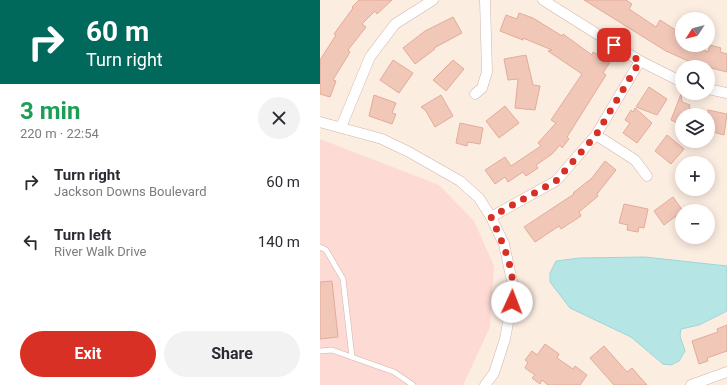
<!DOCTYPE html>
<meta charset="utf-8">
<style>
:root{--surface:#fff;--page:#f2f2f3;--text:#2b2b33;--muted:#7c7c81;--accent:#d93025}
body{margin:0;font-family:Roboto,sans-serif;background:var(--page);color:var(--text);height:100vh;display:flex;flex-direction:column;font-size:15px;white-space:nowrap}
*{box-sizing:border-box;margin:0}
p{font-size:13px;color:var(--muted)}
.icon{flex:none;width:22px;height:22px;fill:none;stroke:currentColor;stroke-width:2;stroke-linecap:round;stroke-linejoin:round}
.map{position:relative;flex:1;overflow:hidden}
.drawer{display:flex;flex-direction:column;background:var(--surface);width:320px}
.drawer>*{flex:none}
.guide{background:#00695c;color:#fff;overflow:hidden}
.needle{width:26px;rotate:234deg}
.tools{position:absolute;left:355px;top:12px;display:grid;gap:8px}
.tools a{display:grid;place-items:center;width:40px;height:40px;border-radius:50%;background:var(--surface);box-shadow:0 2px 10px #0003;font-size:20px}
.pin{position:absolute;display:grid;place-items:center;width:34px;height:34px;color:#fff;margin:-17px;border-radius:8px;box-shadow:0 2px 6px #0006}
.me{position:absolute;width:44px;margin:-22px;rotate:2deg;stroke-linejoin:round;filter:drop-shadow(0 0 3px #0008)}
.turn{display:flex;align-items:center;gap:14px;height:84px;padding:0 20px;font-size:18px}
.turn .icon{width:52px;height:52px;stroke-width:2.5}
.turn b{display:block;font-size:28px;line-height:34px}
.round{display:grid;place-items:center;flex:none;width:42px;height:42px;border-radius:21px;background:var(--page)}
.summary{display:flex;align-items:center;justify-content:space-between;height:68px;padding:0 20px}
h1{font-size:24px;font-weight:700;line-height:30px;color:#1e9e55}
.primary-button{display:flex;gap:8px;margin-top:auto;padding:8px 20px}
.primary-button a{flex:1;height:46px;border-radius:24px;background:var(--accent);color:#fff;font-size:16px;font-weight:700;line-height:46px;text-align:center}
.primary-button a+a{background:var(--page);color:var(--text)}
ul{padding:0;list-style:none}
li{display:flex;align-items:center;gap:12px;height:60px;padding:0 20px}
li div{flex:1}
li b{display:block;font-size:15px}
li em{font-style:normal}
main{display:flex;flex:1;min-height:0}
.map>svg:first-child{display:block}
.commercial{fill:#fddad4}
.water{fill:#b6e5e5;stroke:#9cd6d7}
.building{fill:#f1c7b8;stroke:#e4ab99}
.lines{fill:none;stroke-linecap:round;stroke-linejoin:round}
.lane-casing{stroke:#cfb5ab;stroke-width:6}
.street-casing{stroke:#cfb5ab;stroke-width:11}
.lane{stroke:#fff;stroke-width:5}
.street{stroke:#fff;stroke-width:10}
.route{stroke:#d93025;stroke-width:7;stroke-dasharray:0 12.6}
</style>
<main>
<section class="drawer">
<div class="guide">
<div class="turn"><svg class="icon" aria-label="right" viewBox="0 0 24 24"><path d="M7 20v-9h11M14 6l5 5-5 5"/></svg><div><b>60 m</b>Turn right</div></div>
</div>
<div class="summary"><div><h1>3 min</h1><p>220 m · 22:54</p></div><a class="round"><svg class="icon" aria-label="close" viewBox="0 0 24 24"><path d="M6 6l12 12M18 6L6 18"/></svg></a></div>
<ul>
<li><svg class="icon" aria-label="right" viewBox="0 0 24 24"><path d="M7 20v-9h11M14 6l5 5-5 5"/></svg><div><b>Turn right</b><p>Jackson Downs Boulevard</p></div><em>60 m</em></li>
<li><svg class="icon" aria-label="left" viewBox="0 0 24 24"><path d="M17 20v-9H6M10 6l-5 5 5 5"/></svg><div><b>Turn left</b><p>River Walk Drive</p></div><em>140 m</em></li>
</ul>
<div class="primary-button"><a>Exit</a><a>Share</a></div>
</section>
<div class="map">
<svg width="407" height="385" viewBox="0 0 407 385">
<rect width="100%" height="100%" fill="#fcede1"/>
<path class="commercial" d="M 0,139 L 119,185 L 154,221 L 174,266 L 170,327 L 143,385 L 0,385 Z"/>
<path class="water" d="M 325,257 L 407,266 L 407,311 L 379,325 L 361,329 L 360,336 L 365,351 L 359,361 L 351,365 L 343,364 L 311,337 L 250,308 L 230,282 L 230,273 L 236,261 L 260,258 Z"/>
<g class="building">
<path d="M 39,0 L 72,0 L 57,14 L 55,11 L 42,24 L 46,27 L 28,50 L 30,52 L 13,80 L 16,81 L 10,97 L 0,94 L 0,60 L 16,35 L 14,34 L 33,8 L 32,7 Z"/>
<path d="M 264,0 L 306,0 L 312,4 L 309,9 L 336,27 L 340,20 L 362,34 L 362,45 L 372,45 L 388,52 L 390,45 L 401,48 L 400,52 L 407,54 L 407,72 L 375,64 L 346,51 Z"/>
<path d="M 199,13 L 213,18 L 242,36 L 243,34 L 272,55 L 273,52 L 290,62 L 283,73 L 286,75 L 247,137 L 249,139 L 242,148 L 240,145 L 232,154 L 216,165 L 218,168 L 206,176 L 203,172 L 188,182 L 185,177 L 175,184 L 165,170 L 185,157 L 191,166 L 221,146 L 218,143 L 236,123 L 231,120 L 262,74 L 228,51 L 232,50 L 203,38 L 203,40 L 180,31 L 186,15 L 197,19 Z"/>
<path d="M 133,17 L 142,33 L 114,48 L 115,49 L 95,64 L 83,48 L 105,31 Z"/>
<path d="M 206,55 L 213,85 L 220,86 L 215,110 L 195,108 L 198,79 L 188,80 L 184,59 Z"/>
<path d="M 73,60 L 93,73 L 79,93 L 60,80 Z"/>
<path d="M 133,60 L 144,69 L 126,91 L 113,80 Z"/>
<path d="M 329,87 L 347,99 L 337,115 L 316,107 Z"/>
<path d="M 361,94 L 362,102 L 370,105 L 369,108 L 386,115 L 362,115 L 362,125 L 351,120 Z"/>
<path d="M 54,95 L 76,103 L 72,113 L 76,114 L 72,124 L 49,116 Z"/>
<path d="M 121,95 L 133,116 L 115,127 L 106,111 L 101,107 Z"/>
<path d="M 185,106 L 199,123 L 179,138 L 166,121 Z"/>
<path d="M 315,108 L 332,123 L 317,143 L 303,133 L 310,123 L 305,120 L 311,110 L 313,112 Z"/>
<path d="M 388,110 L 407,114 L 404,135 L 393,132 L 394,128 L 388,127 Z"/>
<path d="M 140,123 L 163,128 L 160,144 L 148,142 L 147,146 L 136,143 Z"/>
<path d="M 347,135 L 364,149 L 351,164 L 335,151 Z"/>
<path d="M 285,161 L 296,170 L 277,194 L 278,196 L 259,212 L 261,216 L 241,229 L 239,226 L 215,242 L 204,227 L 254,194 L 253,193 L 272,178 Z"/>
<path d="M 353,197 L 363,211 L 344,225 L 334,211 Z"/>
<path d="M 304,204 L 328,209 L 324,228 L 319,227 L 318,232 L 307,230 L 308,225 L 299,223 Z"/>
<path d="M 12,281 L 18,337 L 0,339 L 0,282 Z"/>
<path d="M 407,325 L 407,351 L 387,358 L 388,361 L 379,364 L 372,341 L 398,332 L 397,329 Z"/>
<path d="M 225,344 L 239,354 L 237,358 L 253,369 L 255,366 L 267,375 L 260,385 L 228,385 L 222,380 L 220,384 L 212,378 L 215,375 L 205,368 L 208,362 L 205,360 L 212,351 L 217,355 Z"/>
<path d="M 284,346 L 307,372 L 312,368 L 327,385 L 294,385 L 270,358 Z"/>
</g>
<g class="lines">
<defs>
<g id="lane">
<path d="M 0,247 L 6,250 L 23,279 L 32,357"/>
<path d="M 0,351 L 12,350 L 74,372 L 93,385"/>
</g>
<g id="street">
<path d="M 223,0 L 320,61 L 362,82"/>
<path d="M 388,89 L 407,93"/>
<path d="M 155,94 L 162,88 L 167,72 L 165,0"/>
<path d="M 0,122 L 62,139 L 89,152 L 140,181 L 159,198 L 171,217 L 184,244 L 194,290 L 185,339 L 174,373 L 165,385"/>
<path d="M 21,127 L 50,57 L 75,24 L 113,0"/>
<path d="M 276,135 L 315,160 L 327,176"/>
<path d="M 171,217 L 236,181 L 276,135 L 320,61"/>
<path d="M 371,385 L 407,372"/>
</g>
</defs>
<use href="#lane" class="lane-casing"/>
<use href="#street" class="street-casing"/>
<use href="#lane" class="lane"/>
<use href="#street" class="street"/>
</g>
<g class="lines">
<path class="route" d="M 192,302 C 197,274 183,243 171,217 L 236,181 L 276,135 L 320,61 L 294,45"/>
</g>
</svg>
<div class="tools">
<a><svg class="needle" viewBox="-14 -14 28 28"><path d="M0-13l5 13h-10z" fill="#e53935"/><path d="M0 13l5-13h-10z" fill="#7c7c81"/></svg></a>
<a><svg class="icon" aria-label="search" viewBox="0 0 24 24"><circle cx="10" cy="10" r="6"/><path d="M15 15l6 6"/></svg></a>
<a><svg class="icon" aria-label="layers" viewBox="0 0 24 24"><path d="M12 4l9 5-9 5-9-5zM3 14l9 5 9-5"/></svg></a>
<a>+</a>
<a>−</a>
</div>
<div class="pin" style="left:294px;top:45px;background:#d93025"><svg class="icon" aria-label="arrive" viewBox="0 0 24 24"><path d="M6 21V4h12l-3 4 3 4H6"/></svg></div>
<svg class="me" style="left:192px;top:302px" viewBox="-20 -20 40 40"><circle r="19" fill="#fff"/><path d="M0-13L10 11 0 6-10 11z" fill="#d93025"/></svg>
</div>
</main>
